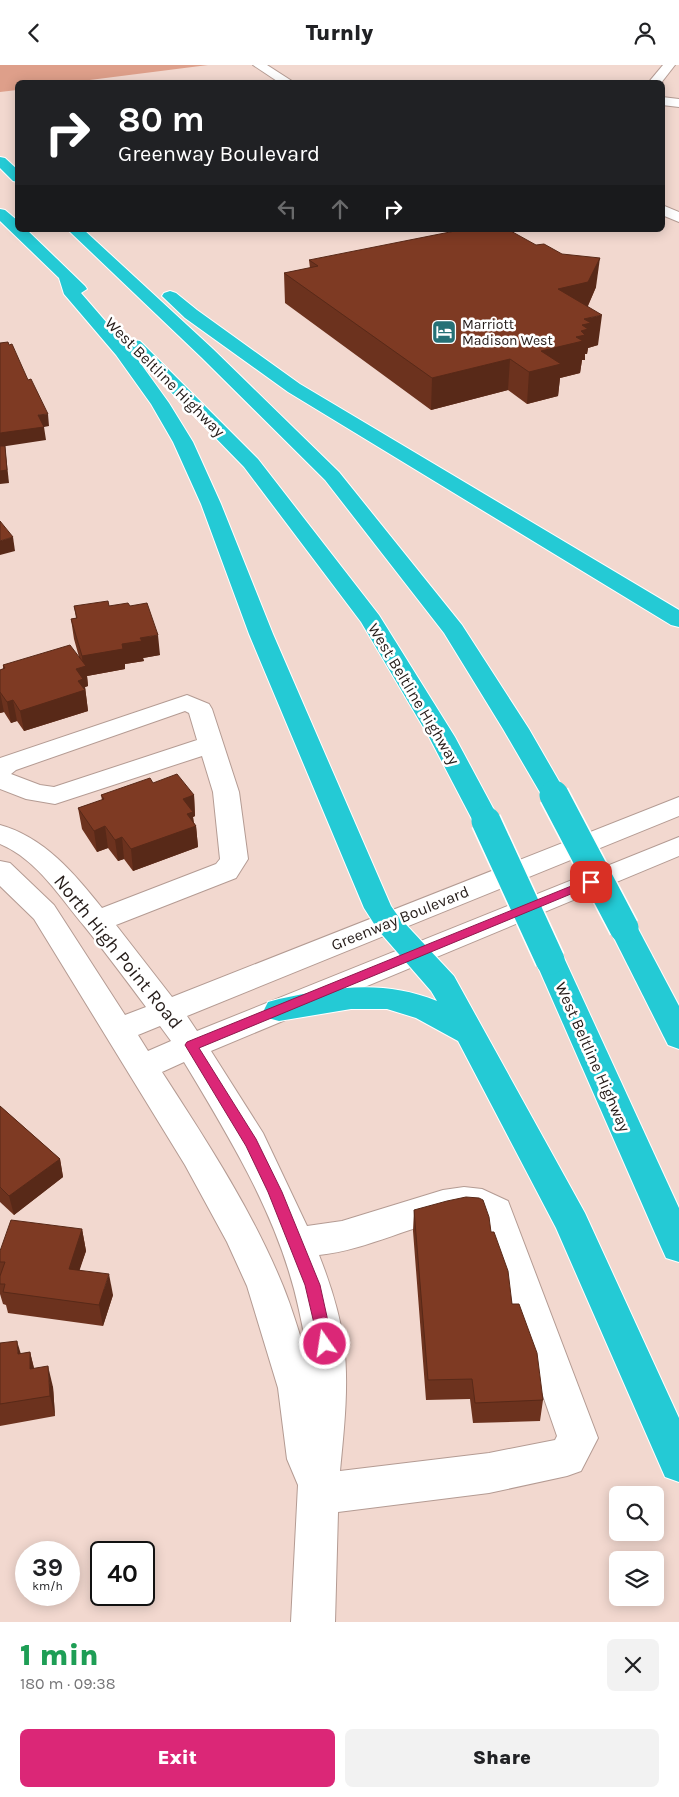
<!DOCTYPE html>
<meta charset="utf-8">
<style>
:root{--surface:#fff;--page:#f2f2f2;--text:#202124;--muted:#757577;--accent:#db2777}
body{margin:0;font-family:Karla,sans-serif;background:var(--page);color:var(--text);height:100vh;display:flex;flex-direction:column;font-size:19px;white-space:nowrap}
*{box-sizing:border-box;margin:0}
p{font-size:16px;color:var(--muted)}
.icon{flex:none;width:28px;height:28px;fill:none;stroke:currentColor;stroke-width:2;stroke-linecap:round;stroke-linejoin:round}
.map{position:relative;height:1557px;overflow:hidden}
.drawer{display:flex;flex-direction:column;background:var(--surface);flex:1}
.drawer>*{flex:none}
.banner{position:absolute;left:15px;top:15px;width:650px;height:152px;border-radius:8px;box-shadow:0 2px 12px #0003;background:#202124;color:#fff;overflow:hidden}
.buttons{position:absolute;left:609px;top:1421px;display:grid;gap:10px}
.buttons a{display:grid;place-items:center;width:55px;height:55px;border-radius:8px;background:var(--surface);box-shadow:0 2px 12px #0003;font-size:25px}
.speed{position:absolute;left:15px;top:1476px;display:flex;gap:10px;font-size:25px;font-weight:700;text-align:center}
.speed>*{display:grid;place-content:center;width:65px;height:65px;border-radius:50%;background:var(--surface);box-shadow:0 2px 12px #0003;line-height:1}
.speed small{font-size:12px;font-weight:400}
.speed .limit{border:2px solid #111;border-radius:8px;background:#fff;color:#111}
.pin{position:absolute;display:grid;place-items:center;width:42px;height:42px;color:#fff;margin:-21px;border-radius:10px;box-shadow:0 2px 8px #0006}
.me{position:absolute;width:55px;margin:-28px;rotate:347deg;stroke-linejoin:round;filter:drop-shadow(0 0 4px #0008)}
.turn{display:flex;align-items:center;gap:18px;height:105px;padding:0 20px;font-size:22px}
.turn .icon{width:65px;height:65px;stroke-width:2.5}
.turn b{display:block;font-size:35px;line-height:42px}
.lanes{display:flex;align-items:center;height:48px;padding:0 20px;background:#0003;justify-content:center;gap:25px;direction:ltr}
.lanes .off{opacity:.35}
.round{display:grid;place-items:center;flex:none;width:52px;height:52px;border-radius:8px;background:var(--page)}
.overview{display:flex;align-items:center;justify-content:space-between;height:85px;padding:0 20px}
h1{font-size:30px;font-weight:800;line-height:38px;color:#1e9e55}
.cta{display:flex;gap:10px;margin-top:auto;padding:10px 20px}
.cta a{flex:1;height:58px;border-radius:8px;background:var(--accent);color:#fff;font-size:20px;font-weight:800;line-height:58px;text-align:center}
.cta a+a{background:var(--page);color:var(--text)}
header{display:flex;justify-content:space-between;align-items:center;height:65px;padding:0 20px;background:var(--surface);font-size:22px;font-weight:800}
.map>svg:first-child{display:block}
.green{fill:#de9f8a}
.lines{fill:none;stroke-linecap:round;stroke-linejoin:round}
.minor-casing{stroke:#b49b93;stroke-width:2}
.highway-casing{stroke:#fff;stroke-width:2}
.minor{fill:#fff;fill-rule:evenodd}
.highway{fill:#24cad5;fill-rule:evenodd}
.highway-bridge-casing{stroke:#fff;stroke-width:32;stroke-linecap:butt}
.highway-bridge{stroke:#24cad5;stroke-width:29}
.wall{fill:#6c321e}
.shaded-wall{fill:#582918}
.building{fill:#7e3a23;stroke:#582918}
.route{fill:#db2777;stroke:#8e194d}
.labels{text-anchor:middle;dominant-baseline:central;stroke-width:5;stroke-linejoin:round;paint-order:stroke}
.far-poi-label{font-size:14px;fill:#251c19;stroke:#fff;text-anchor:start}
.street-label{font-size:16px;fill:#251c19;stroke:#fff}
.near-street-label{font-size:19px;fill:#251c19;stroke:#fff}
</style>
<header><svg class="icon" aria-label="back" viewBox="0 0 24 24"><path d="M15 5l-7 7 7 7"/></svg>Turnly<svg class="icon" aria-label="person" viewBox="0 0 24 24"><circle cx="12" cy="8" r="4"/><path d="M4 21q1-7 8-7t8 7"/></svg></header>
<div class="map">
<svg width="679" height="1557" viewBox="0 0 679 1557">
<rect width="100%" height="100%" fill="#f2d8cf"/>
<path class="green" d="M 0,0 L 208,0 L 74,17 L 18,18 L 17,25 L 0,27 Z"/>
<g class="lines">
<defs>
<g id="minor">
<path d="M 253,0 L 267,0 L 295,18 L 280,18 Z"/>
<path d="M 663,0 L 675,0 L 661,18 L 648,18 Z"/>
<path d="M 662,32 L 679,34 L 679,42 L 662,40 Z"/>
<path d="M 662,140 L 679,147 L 679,157 L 662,150 Z"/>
<path d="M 187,630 L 209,639 L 212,644 L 239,727 L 248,794 L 236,813 L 116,860 L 172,932 L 679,732 L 679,751 L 187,951 L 197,966 L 679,772 L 679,791 L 211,986 L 263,1068 L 307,1161 L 342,1156 L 443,1125 L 464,1122 L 482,1124 L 508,1136 L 598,1373 L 581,1406 L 567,1411 L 489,1428 L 338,1447 L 335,1557 L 291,1557 L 298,1420 L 287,1394 L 278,1323 L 247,1221 L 227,1177 L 185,1100 L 34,854 L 0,821 L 0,796 L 10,798 L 54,840 L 125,950 L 146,942 C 126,915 106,888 85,862 C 60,833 38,795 0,779 L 0,760 C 44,772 75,809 102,843 L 216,799 L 220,794 L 213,727 L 202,691 L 55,739 L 26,734 L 0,724 L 0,693 ZM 185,646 L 189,648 L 197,675 L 54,722 L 40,720 L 11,709 L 16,705 ZM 160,961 L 171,976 L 148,986 L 138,970 ZM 184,997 C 231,1075 280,1155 299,1245 C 302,1260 306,1274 306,1290 C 299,1267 292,1243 283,1221 C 252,1145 206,1075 162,1007 ZM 464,1152 L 477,1153 L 482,1155 L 557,1371 L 555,1375 L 489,1388 L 340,1406 C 344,1365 349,1321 344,1279 C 340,1249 330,1218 319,1190 C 369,1185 413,1158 464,1152 Z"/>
</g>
<g id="highway">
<path d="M 0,92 L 5,93 L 18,105 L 18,117 L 13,116 L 0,103 Z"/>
<path d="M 0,144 L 5,145 L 18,156 L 18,165 L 27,165 L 85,221 L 87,224 L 81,228 L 126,280 L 128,276 L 134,275 L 140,276 L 258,394 L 379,550 L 455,672 L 500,756 L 496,762 L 486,765 L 476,762 L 429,672 L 361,557 L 244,402 L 133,288 L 169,338 L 193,377 L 221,439 L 273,569 L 391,841 L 398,851 L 454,911 L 585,1148 L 679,1353 L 679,1417 L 665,1412 L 556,1163 L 458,976 L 416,953 L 387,944 L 351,944 L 279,956 L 268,953 L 264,945 L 268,937 L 279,934 C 333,922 384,914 437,936 L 431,926 L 378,865 L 364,843 L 249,569 L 201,439 L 173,377 L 151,339 L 116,290 L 64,229 L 59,213 L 0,156 Z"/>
<path d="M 68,165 L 84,165 L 213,284 L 339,407 L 462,560 L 529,664 L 567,730 L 563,736 L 554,738 L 545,736 L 503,664 L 444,568 L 325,415 L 201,292 Z"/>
<path d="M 170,226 L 176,228 L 197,245 L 300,319 L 679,545 L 679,562 L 671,560 L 288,327 L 185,253 L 162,231 L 164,228 Z"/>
<path d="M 624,853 L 634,856 L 679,941 L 679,984 L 668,980 L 609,863 L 614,856 Z"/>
<path d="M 550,884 L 561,887 L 565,895 L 679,1143 L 679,1197 L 666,1193 L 661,1182 L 535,895 L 539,887 Z"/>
</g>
</defs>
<use href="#minor" class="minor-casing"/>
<use href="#highway" class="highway-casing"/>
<use href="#minor" class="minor"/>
<use href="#highway" class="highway"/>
<defs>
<g id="highway-bridge">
<path d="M 554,730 L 624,863"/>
<path d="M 486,756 L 550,895"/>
</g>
</defs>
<use href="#highway-bridge" class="highway-bridge-casing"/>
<use href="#highway-bridge" class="highway-bridge"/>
</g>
<g class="wall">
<path d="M 309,195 L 596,222 L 588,241 L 598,280 L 588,283 L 587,289 L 585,289 L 585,295 L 582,295 L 580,308 L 560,313 L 558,331 L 527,339 L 508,325 L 431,345 L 285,238 L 284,208 L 310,203 Z"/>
<path d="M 74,541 L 130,541 L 160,590 L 143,593 L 144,596 L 125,599 L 125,604 L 87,611 L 88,621 L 85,622 L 88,646 L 24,666 L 17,656 L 11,658 L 4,647 L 0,648 L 0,605 L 3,604 L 3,600 L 79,592 L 74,574 L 71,554 L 76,553 Z"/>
<path d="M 153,718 L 194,730 L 195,751 L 193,752 L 194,758 L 196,761 L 198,782 L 133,806 L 124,794 L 118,796 L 108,783 L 97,787 L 82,764 L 78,743 L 102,735 L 101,730 Z"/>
<path d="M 0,1041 L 60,1094 L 63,1112 L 14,1150 L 0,1137 Z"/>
<path d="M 414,1145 L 491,1167 L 512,1239 L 543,1335 L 540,1356 L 473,1358 L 470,1334 L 426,1335 L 413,1166 Z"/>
<path d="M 82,1164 L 86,1186 L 79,1205 L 113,1230 L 103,1261 L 8,1248 L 6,1240 L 3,1239 L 0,1229 L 0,1186 Z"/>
<path d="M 0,1279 L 21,1289 L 30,1287 L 34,1303 L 53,1322 L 55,1351 L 0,1361 Z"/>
</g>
<g class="shaded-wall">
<path d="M 600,193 L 596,222 L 585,247 L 558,224 Z"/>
<path d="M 602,250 L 598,280 L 588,283 L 587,289 L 585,289 L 585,295 L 582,295 L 580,308 L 560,313 L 558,331 L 527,339 L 529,307 L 541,286 L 576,272 L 584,254 Z"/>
<path d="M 510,294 L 508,325 L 431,345 L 432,313 Z"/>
<path d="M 48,349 L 49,361 L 44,362 L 46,375 L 0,382 L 0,368 L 38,350 Z"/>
<path d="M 5,381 L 9,418 L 0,419 L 0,406 Z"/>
<path d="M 13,472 L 15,486 L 0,490 L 0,476 Z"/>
<path d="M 158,570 L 160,590 L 143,593 L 144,596 L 125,599 L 125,604 L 87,611 L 88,621 L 85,622 L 88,646 L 24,666 L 20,646 L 76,604 L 83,602 L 82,591 L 140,573 Z"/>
<path d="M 0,627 L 4,647 L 0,648 Z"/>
<path d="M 13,635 L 17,656 L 11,658 L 7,637 Z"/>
<path d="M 194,730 L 195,751 L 193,752 L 194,762 L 196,761 L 198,782 L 133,806 L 131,784 L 183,734 Z"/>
<path d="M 105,761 L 108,783 L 97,787 L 94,766 Z"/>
<path d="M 122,772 L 124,794 L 118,796 L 115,775 Z"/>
<path d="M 60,1094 L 63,1112 L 14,1150 L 9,1131 Z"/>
<path d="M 82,1164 L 86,1186 L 73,1225 L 69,1204 Z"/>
<path d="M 109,1209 L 113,1230 L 103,1261 L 99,1240 Z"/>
<path d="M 17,1276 L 23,1296 L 18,1289 Z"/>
<path d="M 30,1287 L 35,1308 L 30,1304 Z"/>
<path d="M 48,1301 L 53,1322 L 55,1351 L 50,1331 Z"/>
</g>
<g class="building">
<path d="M 460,165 L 509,165 L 536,180 L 544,179 L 562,189 L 600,193 L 588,217 L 558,224 L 602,250 L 584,254 L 591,258 L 582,260 L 588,264 L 581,266 L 585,270 L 576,272 L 583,276 L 541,286 L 561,299 L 529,307 L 510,294 L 432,313 L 284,208 L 318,201 L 309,195 Z"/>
<path d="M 8,277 L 9,280 L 12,279 L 28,315 L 31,314 L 48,349 L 38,350 L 44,362 L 0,368 L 0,278 Z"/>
<path d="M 0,381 L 5,381 L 7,405 L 0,406 Z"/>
<path d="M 0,456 L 13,472 L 0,476 Z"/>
<path d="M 108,536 L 109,541 L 128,538 L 130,541 L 147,538 L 158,570 L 140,573 L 142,576 L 122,579 L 123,584 L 82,591 L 71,554 L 77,553 L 74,541 Z"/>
<path d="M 70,580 L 86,601 L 76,604 L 83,614 L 78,616 L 85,625 L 20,646 L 13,635 L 7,637 L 0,627 L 0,605 L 5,603 L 3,600 Z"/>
<path d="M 177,709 L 194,730 L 183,734 L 193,747 L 187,749 L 196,761 L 131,784 L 122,772 L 115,775 L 105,761 L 94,766 L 78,743 L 104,734 L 101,730 L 150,713 L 153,718 Z"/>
<path d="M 0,1041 L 60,1094 L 9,1131 L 0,1122 Z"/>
<path d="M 466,1132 L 479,1133 L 483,1135 L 489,1152 L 491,1167 L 494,1167 L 508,1206 L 512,1239 L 519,1239 L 537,1288 L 543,1335 L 475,1338 L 472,1314 L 428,1315 L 414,1145 L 447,1136 Z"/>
<path d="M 11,1155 L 82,1164 L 69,1204 L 109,1209 L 99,1240 L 3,1227 L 5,1219 L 0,1219 L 0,1211 L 5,1197 L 0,1197 L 0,1186 Z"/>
<path d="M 17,1276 L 18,1289 L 30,1287 L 30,1304 L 48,1301 L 50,1331 L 0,1339 L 0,1278 Z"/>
</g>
<path class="route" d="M 591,813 L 597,817 L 595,819 L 199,983 L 256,1074 L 282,1127 L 320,1220 L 333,1279 L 331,1284 L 325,1286 L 320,1284 L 305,1220 L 268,1127 L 246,1081 L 185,980 L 187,977 Z"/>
<defs>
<symbol id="hotel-square" viewBox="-11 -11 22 22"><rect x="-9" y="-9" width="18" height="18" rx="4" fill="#267176" stroke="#fff"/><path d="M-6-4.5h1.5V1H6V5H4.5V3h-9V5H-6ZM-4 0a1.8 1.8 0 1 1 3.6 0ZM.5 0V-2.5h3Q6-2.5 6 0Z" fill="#fff"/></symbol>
</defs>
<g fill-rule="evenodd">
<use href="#hotel-square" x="430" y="253" width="28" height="28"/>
</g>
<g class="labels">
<g class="far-poi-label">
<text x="462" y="259">Marriott<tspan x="462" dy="16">Madison West</tspan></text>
</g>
<g class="street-label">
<text transform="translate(165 312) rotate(45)">West Beltline Highway</text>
<text transform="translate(414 629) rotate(59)">West Beltline Highway</text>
<text transform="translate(400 853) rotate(-22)">Greenway Boulevard</text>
<text transform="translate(593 992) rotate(66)">West Beltline Highway</text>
</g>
<g class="near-street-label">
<text transform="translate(118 887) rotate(51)">North High Point Road</text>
</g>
</g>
</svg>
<div class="buttons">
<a><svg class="icon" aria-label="search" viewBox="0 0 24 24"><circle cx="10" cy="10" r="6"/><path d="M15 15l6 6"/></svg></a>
<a><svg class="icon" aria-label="layers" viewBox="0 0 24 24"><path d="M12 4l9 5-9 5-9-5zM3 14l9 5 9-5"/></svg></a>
</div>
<div class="speed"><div>39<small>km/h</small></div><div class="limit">40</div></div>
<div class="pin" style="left:591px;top:817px;background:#d93025"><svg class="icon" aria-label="arrive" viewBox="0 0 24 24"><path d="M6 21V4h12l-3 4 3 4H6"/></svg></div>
<svg class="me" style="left:325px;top:1279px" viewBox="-20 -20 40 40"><circle r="17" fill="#db2777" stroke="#fff" stroke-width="3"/><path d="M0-11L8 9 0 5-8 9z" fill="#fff"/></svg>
<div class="banner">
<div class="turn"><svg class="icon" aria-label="right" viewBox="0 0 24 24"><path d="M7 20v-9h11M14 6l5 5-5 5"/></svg><div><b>80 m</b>Greenway Boulevard</div></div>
<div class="lanes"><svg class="icon off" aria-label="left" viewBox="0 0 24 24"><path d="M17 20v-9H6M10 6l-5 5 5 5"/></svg><svg class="icon off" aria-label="ahead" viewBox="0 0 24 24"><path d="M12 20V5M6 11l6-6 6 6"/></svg><svg class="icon" aria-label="right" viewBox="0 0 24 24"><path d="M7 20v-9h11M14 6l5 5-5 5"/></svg></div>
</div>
</div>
<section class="drawer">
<div class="overview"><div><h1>1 min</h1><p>180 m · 09:38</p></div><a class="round"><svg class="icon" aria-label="close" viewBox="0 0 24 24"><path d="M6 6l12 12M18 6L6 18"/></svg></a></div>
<div class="cta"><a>Exit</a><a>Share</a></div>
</section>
